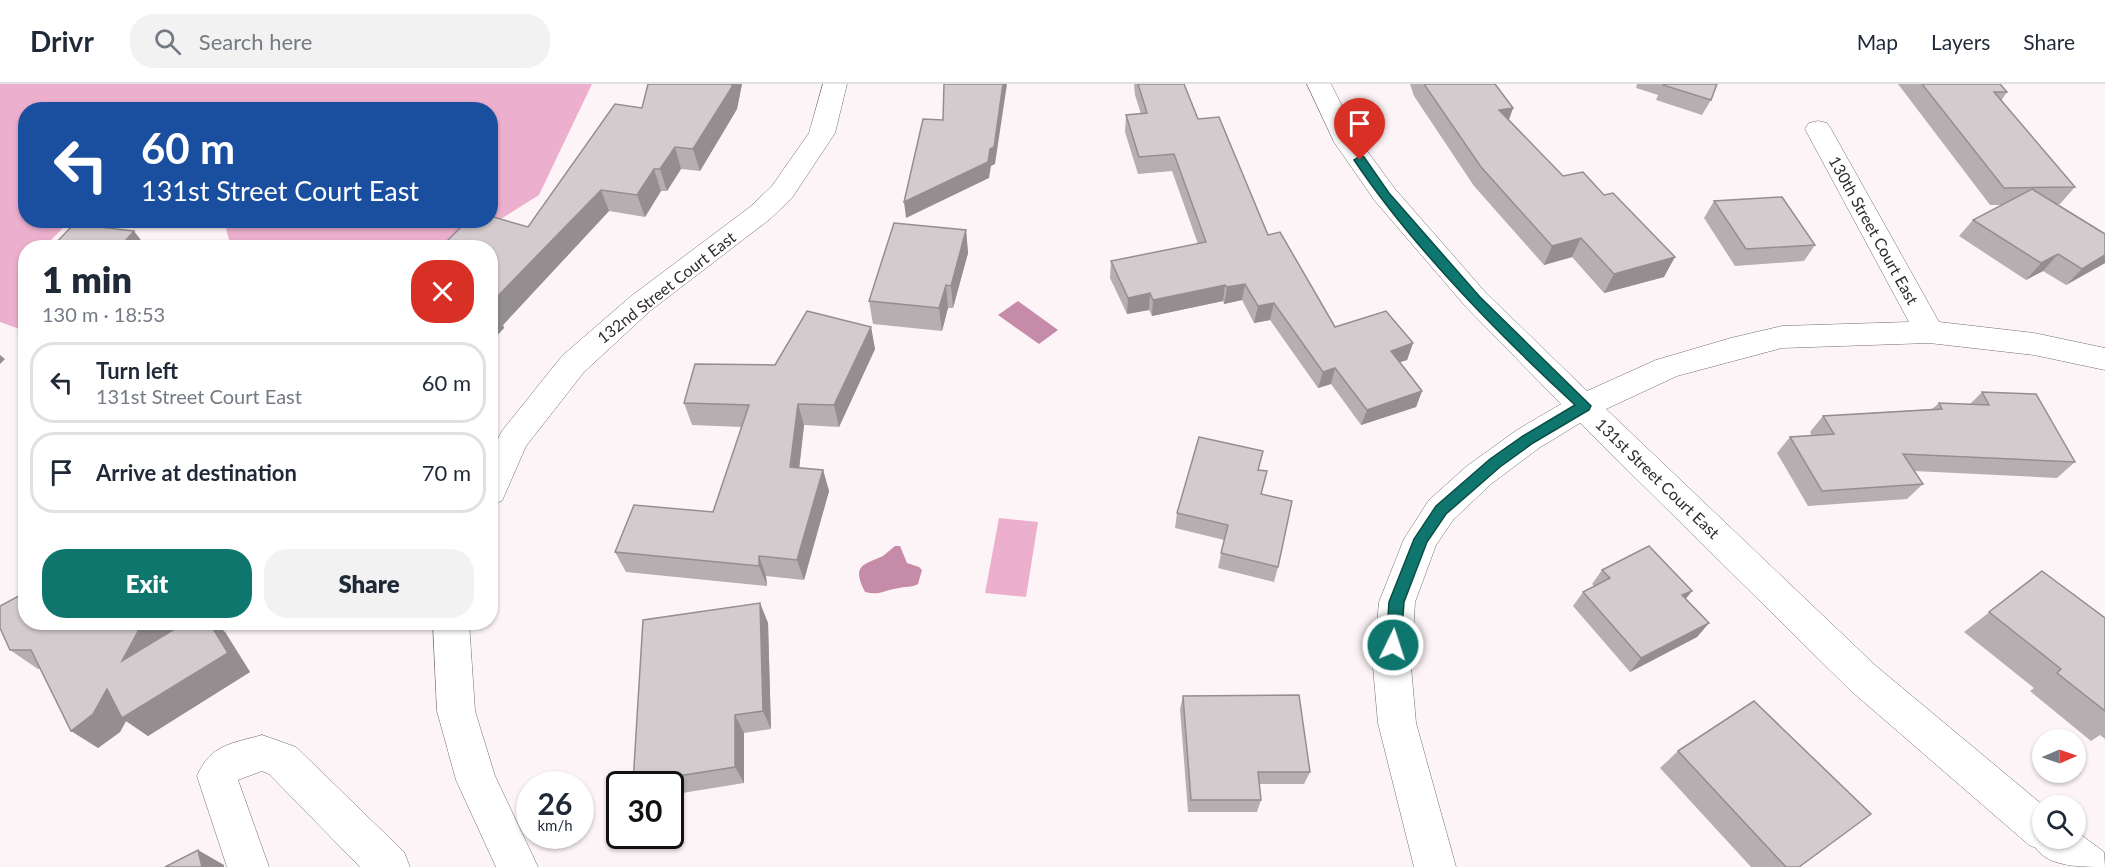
<!DOCTYPE html>
<meta charset="utf-8">
<style>
:root{--surface:#fff;--page:#f2f2f3;--text:#1f2937;--muted:#747a83;--line:#e0e1e3;--accent:#0f766e}
body{margin:0;font-family:Lato,sans-serif;background:var(--page);color:var(--text);height:100vh;display:flex;flex-direction:column;font-size:22px;white-space:nowrap}
*{box-sizing:border-box;margin:0}
p{font-size:20px;color:var(--muted)}
.icon{flex:none;width:33px;height:33px;fill:none;stroke:currentColor;stroke-width:2;stroke-linecap:round;stroke-linejoin:round}
.map{position:relative;flex:1;overflow:hidden}
.sheet{position:absolute;left:18px;top:156px;width:480px;height:390px;display:flex;flex-direction:column;background:var(--surface);border-radius:24px;box-shadow:0 2px 4px #0004}
.sheet>*{flex:none}
.hud{position:absolute;left:18px;top:18px;width:480px;height:126px;border-radius:24px;box-shadow:0 2px 4px #0004;background:#1a4fa0;color:#fff;overflow:hidden}
.needle{width:39px;rotate:88deg}
.fabs{position:absolute;left:2032px;top:645px;display:grid;gap:12px}
.fabs a{display:grid;place-items:center;width:54px;height:54px;border-radius:50%;background:var(--surface);box-shadow:0 2px 4px #0004;font-size:30px}
.speed{position:absolute;left:516px;top:687px;display:flex;gap:12px;font-size:30px;font-weight:700;text-align:center}
.speed>*{display:grid;place-content:center;width:78px;height:78px;border-radius:50%;background:var(--surface);box-shadow:0 2px 4px #0004;line-height:1}
.speed small{font-size:15px;font-weight:400}
.speed .limit{border:3px solid #111;border-radius:9px;background:#fff;color:#111}
.pin{position:absolute;display:grid;place-items:center;width:51px;height:51px;color:#fff;margin:-62px -26px;border-radius:50% 50% 50% 0;rotate:-45deg;box-shadow:0 0 6px #0007}
.pin .icon{rotate:45deg}
.me{position:absolute;width:66px;margin:-33px;rotate:4deg;stroke-linejoin:round;filter:drop-shadow(0 0 4px #0008)}
.turn{display:flex;align-items:center;gap:21px;height:126px;padding:0 24px;font-size:27px}
.turn .icon{width:78px;height:78px;stroke-width:2.5}
.turn b{display:block;font-size:42px;line-height:51px}
.round{display:grid;place-items:center;flex:none;width:63px;height:63px;border-radius:24px;background:var(--page)}
.headline{display:flex;align-items:center;justify-content:space-between;height:102px;padding:0 24px}
h1{font-size:36px;font-weight:800;line-height:45px}
.primary-button{display:flex;gap:12px;margin-top:auto;padding:12px 24px}
.primary-button a{flex:1;height:69px;border-radius:24px;background:var(--accent);color:#fff;font-size:24px;font-weight:800;line-height:69px;text-align:center}
.primary-button a+a{background:var(--page);color:var(--text)}
ul{padding:0;list-style:none}
li{display:flex;align-items:center;gap:18px;height:81px;margin:0 12px 9px;padding:0 12px;border:3px solid var(--line);border-radius:24px}
li div{flex:1}
li b{display:block;font-size:22px}
li em{font-style:normal}
header{display:flex;align-items:center;gap:36px;box-sizing:border-box;height:84px;padding:0 30px;background:var(--surface);border-bottom:2px solid var(--line)}
header strong{font-size:28px}
nav{display:flex;gap:33px;margin-inline-start:auto;font-size:21px}
.search{width:420px;height:54px;background:var(--page);display:flex;align-items:center;gap:15px;box-sizing:border-box;padding:0 21px;border-radius:24px;color:var(--muted);font-size:22px}
.map>svg:first-child{display:block}
.green{fill:#ecafce}
.water{fill:#c78baa}
.lines{fill:none;stroke-linecap:round;stroke-linejoin:round}
.minor-casing{stroke:#746d70;stroke-width:1}
.minor{fill:#fff;fill-rule:evenodd}
.wall{fill:#b6afb2}
.shaded-wall{fill:#948e91}
.building{fill:#d4cbcf;stroke:#948e91;stroke-width:1.5}
.route{fill:#0f766e;stroke:#0a4d48;stroke-width:1.5}
.labels{text-anchor:middle;dominant-baseline:central;stroke-width:4.5;stroke-linejoin:round;paint-order:stroke}
.street-label{font-size:16px;fill:#2f2b2d;stroke:#fff}
</style>
<header>
<strong>Drivr</strong>
<div class="search"><svg class="icon" aria-label="search" viewBox="0 0 24 24"><circle cx="10" cy="10" r="6"/><path d="M15 15l6 6"/></svg>Search here</div>
<nav><a>Map</a><a>Layers</a><a>Share</a></nav>
</header>
<div class="map">
<svg width="2105" height="783" viewBox="0 0 2105 783">
<rect width="100%" height="100%" fill="#fdf4f8"/>
<g class="green">
<path d="M 0,0 L 592,0 L 539,111 L 455,164 L 231,163 L 224,137 L 490,136 L 490,26 L 26,26 L 26,136 L 70,137 L 44,163 L 26,164 L 25,247 L 0,238 Z"/>
<path d="M 999,434 L 1038,438 L 1026,513 L 985,509 Z"/>
</g>
<g class="water">
<path d="M 1018,217 L 1058,246 L 1039,260 L 998,231 Z"/>
<path d="M 895,462 L 900,462 L 907,479 L 919,483 L 922,486 L 918,500 C 911,504 906,502 899,504 C 884,506 880,512 865,508 C 851,480 864,481 883,472 C 887,469 891,465 895,462 Z"/>
</g>
<g class="lines">
<defs>
<g id="minor">
<path d="M 823,0 L 847,0 L 835,49 L 792,114 L 770,135 L 650,227 L 584,288 L 526,362 L 502,417 L 490,420 L 490,370 L 502,347 L 562,272 L 630,213 L 750,123 L 772,102 L 809,49 Z"/>
<path d="M 1307,0 L 1331,0 L 1359,56 L 1395,105 L 1486,209 L 1587,307 L 1656,276 L 1731,254 L 1782,242 L 1909,238 L 1805,45 L 1809,39 L 1818,37 L 1827,39 L 1831,45 L 1939,238 L 2034,249 L 2105,264 L 2105,286 L 2034,271 L 1929,259 L 1782,264 L 1677,292 L 1606,325 L 1876,582 L 2044,722 L 2043,754 L 2076,754 L 2076,747 L 2104,768 L 2105,783 C 2082,783 2048,783 2036,764 L 2029,761 L 1850,606 L 1580,339 L 1539,364 L 1491,400 L 1453,436 L 1436,461 L 1415,518 L 1411,583 L 1416,639 L 1456,783 L 1414,783 L 1378,639 L 1373,583 L 1379,518 L 1404,455 L 1429,416 L 1467,382 L 1517,346 L 1561,320 L 1466,223 L 1375,117 L 1334,58 Z"/>
<path d="M 433,538 L 469,538 L 475,627 L 495,692 L 538,783 L 496,783 L 456,696 L 437,627 Z"/>
<path d="M 262,651 L 296,663 L 404,768 L 410,783 L 360,783 L 269,690 L 262,687 L 238,696 L 269,783 L 227,783 L 197,692 C 211,660 231,660 262,651 Z"/>
</g>
</defs>
<use href="#minor" class="minor-casing"/>
<use href="#minor" class="minor"/>
</g>
<g class="wall">
<path d="M 648,0 L 742,0 L 737,25 L 700,87 L 681,85 L 667,107 L 661,107 L 645,133 L 609,127 L 503,241 L 504,244 L 490,259 L 490,164 L 528,143 L 642,24 Z"/>
<path d="M 1134,0 L 1184,0 L 1198,35 L 1268,151 L 1335,243 L 1413,259 L 1407,276 L 1400,278 L 1422,307 L 1416,323 L 1361,341 L 1331,300 L 1318,304 L 1270,236 L 1254,239 L 1242,216 L 1224,220 L 1223,217 L 1152,232 L 1149,226 L 1127,230 L 1110,194 L 1111,177 L 1198,160 L 1172,87 L 1138,90 L 1125,48 L 1126,31 L 1141,30 L 1135,11 Z"/>
<path d="M 1410,0 L 1495,0 L 1513,24 L 1509,36 L 1563,92 L 1664,193 L 1604,209 L 1572,173 L 1544,181 L 1474,102 L 1414,12 Z"/>
<path d="M 1637,0 L 1717,0 L 1711,16 L 1702,31 L 1656,16 L 1658,11 L 1636,4 Z"/>
<path d="M 1898,0 L 2000,0 L 2007,8 L 2001,17 L 2075,103 L 2060,120 L 2056,120 L 2105,179 L 2066,201 L 2043,187 L 2026,196 L 1959,152 L 1973,136 L 2002,121 L 1990,121 Z"/>
<path d="M 1714,117 L 1815,161 L 1804,177 L 1735,182 L 1704,134 Z"/>
<path d="M 966,146 L 968,169 L 953,224 L 948,224 L 942,247 L 873,240 L 869,217 Z"/>
<path d="M 871,243 L 875,265 L 839,343 L 804,341 L 799,384 L 823,386 L 829,407 L 804,496 L 766,492 L 767,502 L 626,488 L 615,468 L 713,428 L 742,343 L 692,341 L 684,319 Z"/>
<path d="M 1982,308 L 2075,378 L 2057,394 L 1914,387 L 1923,400 L 1907,415 L 1808,422 L 1777,369 L 1790,353 L 1812,352 L 1810,348 L 1823,332 L 1932,325 L 1939,319 L 1970,320 Z"/>
<path d="M 1259,386 L 1261,410 L 1278,483 L 1274,498 L 1218,484 L 1224,456 L 1175,444 L 1177,429 Z"/>
<path d="M 1602,486 L 1692,507 L 1686,515 L 1709,539 L 1697,553 L 1630,588 L 1573,522 L 1583,508 L 1594,502 L 1592,500 Z"/>
<path d="M 2042,487 L 2105,534 L 2105,655 L 2100,651 L 2091,657 L 2030,607 L 2034,604 L 1964,548 Z"/>
<path d="M 760,519 L 768,539 L 771,645 L 744,649 L 744,699 L 670,711 L 670,700 L 634,700 L 633,699 Z"/>
<path d="M 26,538 L 177,538 L 173,547 L 225,548 L 250,588 L 148,652 L 126,637 L 120,648 L 98,664 L 40,585 L 38,585 L 10,566 Z"/>
<path d="M 1183,612 L 1310,688 L 1304,700 L 1259,700 L 1261,716 L 1257,728 L 1188,728 L 1180,625 Z"/>
<path d="M 1678,667 L 1799,783 L 1751,783 L 1660,684 Z"/>
</g>
<g class="shaded-wall">
<path d="M 732,0 L 742,0 L 737,25 L 700,87 L 693,65 Z"/>
<path d="M 1003,0 L 1007,0 L 995,80 L 991,82 L 989,94 L 906,134 L 904,118 Z"/>
<path d="M 1513,24 L 1506,43 L 1499,26 Z"/>
<path d="M 675,63 L 681,85 L 667,107 L 660,85 Z"/>
<path d="M 654,85 L 661,107 L 645,133 L 637,111 Z"/>
<path d="M 601,106 L 609,127 L 503,241 L 504,244 L 490,259 L 490,220 Z"/>
<path d="M 966,146 L 968,169 L 953,224 L 951,202 Z"/>
<path d="M 134,147 L 147,164 L 119,164 Z"/>
<path d="M 1581,154 L 1572,173 L 1544,181 L 1552,162 Z"/>
<path d="M 2058,170 L 2043,187 L 2026,196 L 2041,179 Z"/>
<path d="M 2105,171 L 2105,179 L 2066,201 L 2082,185 Z"/>
<path d="M 1675,173 L 1664,193 L 1604,209 L 1614,190 Z"/>
<path d="M 1245,200 L 1242,216 L 1224,220 L 1227,203 Z"/>
<path d="M 946,201 L 948,224 L 942,247 L 939,224 Z"/>
<path d="M 1225,201 L 1223,217 L 1152,232 L 1153,216 Z"/>
<path d="M 1150,209 L 1149,226 L 1127,230 L 1128,214 Z"/>
<path d="M 1274,219 L 1270,236 L 1254,239 L 1258,222 Z"/>
<path d="M 871,243 L 875,265 L 839,343 L 834,321 Z"/>
<path d="M 1413,259 L 1407,276 L 1385,283 L 1391,267 Z"/>
<path d="M 0,271 L 5,275 L 0,280 Z"/>
<path d="M 1335,284 L 1331,300 L 1318,304 L 1323,288 Z"/>
<path d="M 1422,307 L 1416,323 L 1361,341 L 1367,326 Z"/>
<path d="M 798,320 L 804,341 L 797,404 L 790,383 Z"/>
<path d="M 823,386 L 829,407 L 804,496 L 797,476 Z"/>
<path d="M 759,472 L 766,492 L 767,502 L 759,482 Z"/>
<path d="M 1692,507 L 1680,521 L 1682,511 Z"/>
<path d="M 760,519 L 768,539 L 771,645 L 763,627 Z"/>
<path d="M 143,538 L 177,538 L 147,596 L 122,577 Z"/>
<path d="M 209,538 L 214,538 L 225,548 L 250,588 L 148,652 L 126,637 L 120,648 L 98,664 L 71,647 L 107,605 Z"/>
<path d="M 1709,539 L 1697,553 L 1630,588 L 1641,574 Z"/>
<path d="M 735,631 L 744,649 L 744,699 L 735,683 Z"/>
<path d="M 198,766 L 224,781 L 224,783 L 202,783 Z"/>
</g>
<g class="building">
<path d="M 648,0 L 732,0 L 732,3 L 693,65 L 675,63 L 660,85 L 654,85 L 637,111 L 601,106 L 490,220 L 490,164 L 440,164 L 468,136 L 490,136 L 490,132 L 528,143 L 615,20 L 642,24 Z"/>
<path d="M 944,0 L 1003,0 L 994,63 L 990,65 L 988,78 L 904,118 L 923,35 L 943,36 Z"/>
<path d="M 1138,0 L 1184,0 L 1198,35 L 1219,33 L 1268,151 L 1280,148 L 1335,243 L 1386,227 L 1413,259 L 1391,267 L 1422,307 L 1367,326 L 1335,284 L 1323,288 L 1274,219 L 1258,222 L 1245,200 L 1227,203 L 1225,201 L 1153,216 L 1150,209 L 1128,214 L 1111,177 L 1206,158 L 1174,70 L 1139,73 L 1126,31 L 1147,29 Z"/>
<path d="M 1424,0 L 1495,0 L 1513,24 L 1499,26 L 1563,92 L 1583,88 L 1604,111 L 1613,109 L 1675,173 L 1614,190 L 1581,154 L 1552,162 L 1481,83 Z"/>
<path d="M 1664,0 L 1717,0 L 1711,16 L 1663,1 Z"/>
<path d="M 1922,0 L 2000,0 L 2007,8 L 1994,8 L 2075,103 L 2004,104 Z"/>
<path d="M 2032,105 L 2105,150 L 2105,171 L 2082,185 L 2058,170 L 2041,179 L 1973,136 Z"/>
<path d="M 1782,113 L 1815,161 L 1746,165 L 1714,117 Z"/>
<path d="M 894,139 L 966,146 L 951,202 L 946,201 L 939,224 L 869,217 Z"/>
<path d="M 74,140 L 134,147 L 119,164 L 51,164 Z"/>
<path d="M 807,227 L 871,243 L 834,321 L 798,320 L 790,383 L 823,386 L 797,476 L 759,472 L 759,482 L 615,468 L 634,421 L 713,428 L 749,321 L 684,319 L 695,280 L 775,281 Z"/>
<path d="M 1982,308 L 2036,310 L 2075,378 L 1903,370 L 1923,400 L 1822,407 L 1790,353 L 1834,350 L 1823,332 L 1942,325 L 1939,319 L 1989,321 Z"/>
<path d="M 1199,353 L 1263,367 L 1258,386 L 1267,387 L 1261,410 L 1292,417 L 1278,483 L 1221,469 L 1228,441 L 1177,429 Z"/>
<path d="M 1649,462 L 1692,507 L 1682,511 L 1709,539 L 1641,574 L 1583,508 L 1610,494 L 1602,486 Z"/>
<path d="M 2042,487 L 2105,534 L 2105,627 L 2057,589 L 2061,585 L 1989,528 Z"/>
<path d="M 26,508 L 26,538 L 143,538 L 122,577 L 186,538 L 209,538 L 228,569 L 122,634 L 107,605 L 93,630 L 71,647 L 31,566 L 10,566 L 0,544 L 0,522 Z"/>
<path d="M 760,519 L 763,627 L 735,631 L 735,683 L 633,699 L 643,536 Z"/>
<path d="M 1299,611 L 1310,688 L 1258,688 L 1261,716 L 1191,716 L 1183,612 Z"/>
<path d="M 1754,617 L 1871,730 L 1799,783 L 1786,783 L 1678,667 Z"/>
<path d="M 198,766 L 202,783 L 165,783 Z"/>
</g>
<path class="route" d="M 1360,72 L 1364,73 L 1389,109 L 1480,213 L 1591,322 L 1589,326 L 1533,359 L 1500,383 L 1446,430 L 1427,458 L 1404,518 L 1401,561 L 1399,566 L 1393,568 L 1388,566 L 1386,561 L 1389,518 L 1414,455 L 1436,422 L 1490,375 L 1523,352 L 1575,321 C 1497,249 1413,164 1354,76 Z"/>
<g class="labels">
<g class="street-label">
<text transform="translate(1874 146) rotate(61)">130th Street Court East</text>
<text transform="translate(666 203) rotate(-38)">132nd Street Court East</text>
<text transform="translate(1658 394) rotate(44)">131st Street Court East</text>
</g>
</g>
</svg>
<div class="fabs">
<a><svg class="needle" viewBox="-14 -14 28 28"><path d="M0-13l5 13h-10z" fill="#e53935"/><path d="M0 13l5-13h-10z" fill="#747a83"/></svg></a>
<a><svg class="icon" aria-label="search" viewBox="0 0 24 24"><circle cx="10" cy="10" r="6"/><path d="M15 15l6 6"/></svg></a>
</div>
<div class="speed"><div>26<small>km/h</small></div><div class="limit">30</div></div>
<div class="pin" style="left:1360px;top:76px;background:#d93025"><svg class="icon" aria-label="arrive" viewBox="0 0 24 24"><path d="M6 21V4h12l-3 4 3 4H6"/></svg></div>
<svg class="me" style="left:1393px;top:561px" viewBox="-20 -20 40 40"><circle r="17" fill="#0f766e" stroke="#fff" stroke-width="3"/><path d="M0-11L8 9 0 5-8 9z" fill="#fff"/></svg>
<div class="hud">
<div class="turn"><svg class="icon" aria-label="left" viewBox="0 0 24 24"><path d="M17 20v-9H6M10 6l-5 5 5 5"/></svg><div><b>60 m</b>131st Street Court East</div></div>
</div>
<section class="sheet">
<div class="headline"><div><h1>1 min</h1><p>130 m · 18:53</p></div><a class="round" style="background:#d93025;color:#fff"><svg class="icon" aria-label="close" viewBox="0 0 24 24"><path d="M6 6l12 12M18 6L6 18"/></svg></a></div>
<ul>
<li><svg class="icon" aria-label="left" viewBox="0 0 24 24"><path d="M17 20v-9H6M10 6l-5 5 5 5"/></svg><div><b>Turn left</b><p>131st Street Court East</p></div><em>60 m</em></li>
<li><svg class="icon" aria-label="arrive" viewBox="0 0 24 24"><path d="M6 21V4h12l-3 4 3 4H6"/></svg><div><b>Arrive at destination</b></div><em>70 m</em></li>
</ul>
<div class="primary-button"><a>Exit</a><a>Share</a></div>
</section>
</div>
